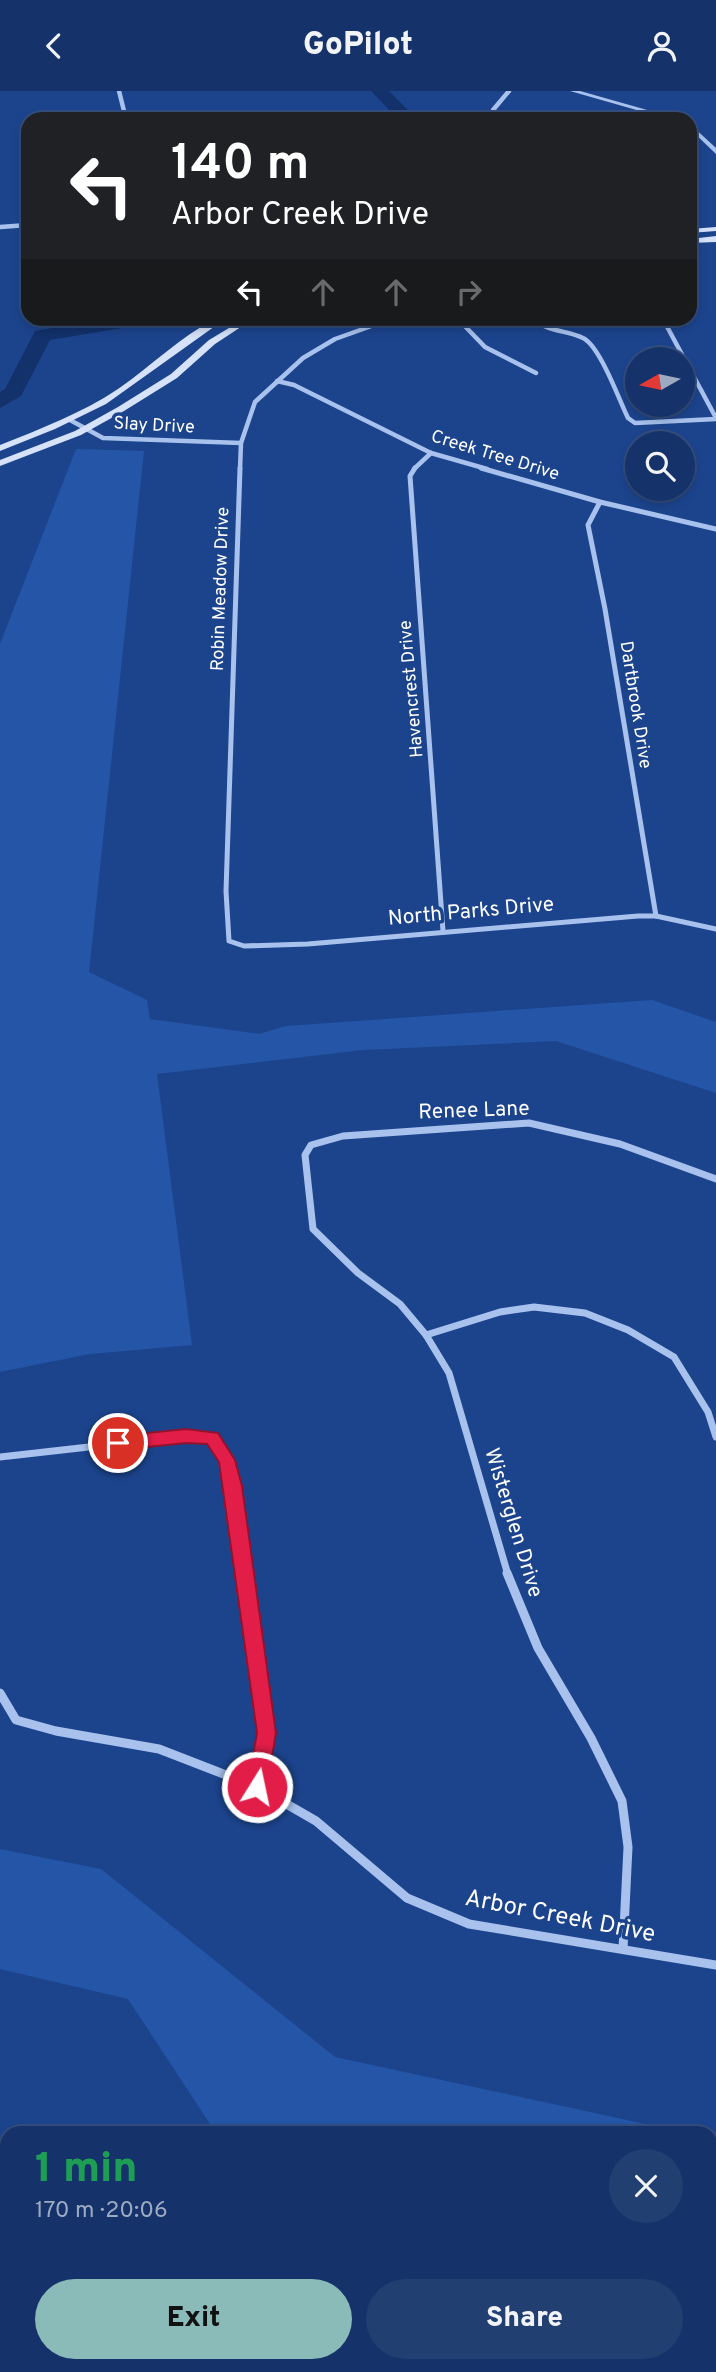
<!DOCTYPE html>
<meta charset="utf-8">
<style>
:root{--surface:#15336a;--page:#223f72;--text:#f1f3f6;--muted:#9daac1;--line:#344e7e;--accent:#8bbbb9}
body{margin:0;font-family:Overpass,sans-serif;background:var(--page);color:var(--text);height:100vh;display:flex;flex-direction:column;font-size:26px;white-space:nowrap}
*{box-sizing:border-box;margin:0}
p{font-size:23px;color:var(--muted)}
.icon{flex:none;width:38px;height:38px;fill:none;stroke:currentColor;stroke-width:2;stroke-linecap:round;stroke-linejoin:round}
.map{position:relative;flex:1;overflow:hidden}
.side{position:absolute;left:0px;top:2035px;width:718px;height:247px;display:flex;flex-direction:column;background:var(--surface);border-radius:21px 21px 0 0;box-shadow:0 4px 10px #0003,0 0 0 2px var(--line)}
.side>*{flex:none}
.guide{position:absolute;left:21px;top:21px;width:676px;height:214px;border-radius:21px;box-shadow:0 4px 10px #0003,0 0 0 2px var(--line);background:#202124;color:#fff;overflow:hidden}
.needle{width:46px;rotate:261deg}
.tools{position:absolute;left:625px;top:256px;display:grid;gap:14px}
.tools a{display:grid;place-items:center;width:70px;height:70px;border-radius:50%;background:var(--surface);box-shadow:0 4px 10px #0003,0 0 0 2px var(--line);font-size:35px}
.pin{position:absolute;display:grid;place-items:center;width:60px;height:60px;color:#fff;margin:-30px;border:4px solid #fff;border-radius:50%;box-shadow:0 2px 7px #0007}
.me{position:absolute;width:77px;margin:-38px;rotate:10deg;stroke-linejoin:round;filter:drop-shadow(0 0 5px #0008)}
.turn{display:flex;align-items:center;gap:24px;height:147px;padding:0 35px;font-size:32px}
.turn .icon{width:91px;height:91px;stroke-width:2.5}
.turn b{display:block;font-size:49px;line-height:60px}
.lanes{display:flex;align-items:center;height:66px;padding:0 35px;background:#0003;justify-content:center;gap:35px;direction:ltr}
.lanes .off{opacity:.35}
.round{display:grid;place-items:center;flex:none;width:74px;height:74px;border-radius:37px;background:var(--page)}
.summary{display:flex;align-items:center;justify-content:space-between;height:119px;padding:0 35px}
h1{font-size:42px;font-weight:800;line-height:52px;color:#1e9e55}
.cta{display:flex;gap:14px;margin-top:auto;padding:14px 35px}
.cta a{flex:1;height:80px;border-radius:42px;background:var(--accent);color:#111;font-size:28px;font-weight:800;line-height:80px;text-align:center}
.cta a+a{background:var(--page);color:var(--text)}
header{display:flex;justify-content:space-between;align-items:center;height:91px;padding:0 35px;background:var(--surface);font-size:32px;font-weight:800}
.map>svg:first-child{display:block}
.green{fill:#2555a6}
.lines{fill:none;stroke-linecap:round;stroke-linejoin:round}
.river{fill:#13316b;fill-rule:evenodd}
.minor-far3{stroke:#a8c2ed;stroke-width:4.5}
.minor-far2{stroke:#a8c2ed;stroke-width:5}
.minor-far1{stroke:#a8c2ed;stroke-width:7}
.minor{stroke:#a8c2ed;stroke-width:9}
.tertiary{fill:#a8c2ed;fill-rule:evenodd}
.secondary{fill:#d5e2f9;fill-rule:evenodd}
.route{fill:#e11d48;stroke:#92132f;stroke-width:2}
.labels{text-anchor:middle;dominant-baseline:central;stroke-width:7;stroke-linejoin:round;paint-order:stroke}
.far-street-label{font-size:18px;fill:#fff;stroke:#1c448d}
.street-label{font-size:21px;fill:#fff;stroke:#1c448d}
.near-street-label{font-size:24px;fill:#fff;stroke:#1c448d}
</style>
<header><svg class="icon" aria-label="back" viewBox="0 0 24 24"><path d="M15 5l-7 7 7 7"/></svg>GoPilot<svg class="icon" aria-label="person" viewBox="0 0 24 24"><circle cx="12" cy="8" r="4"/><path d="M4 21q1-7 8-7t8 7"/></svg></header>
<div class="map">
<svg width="716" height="2281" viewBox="0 0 716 2281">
<rect width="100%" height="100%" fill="#1c448d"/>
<g class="green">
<path d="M 76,358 L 144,360 L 89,881 L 147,909 L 150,928 L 259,943 L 286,935 L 652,909 L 716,931 L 716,1002 L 556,950 L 363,959 L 157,983 L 192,1254 L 90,1263 L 0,1281 L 0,553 Z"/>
<path d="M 0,1758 L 101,1778 L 335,1966 L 687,2042 L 216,2042 L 128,1908 L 0,1878 Z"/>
<path d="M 711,2047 L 716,2049 L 716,2189 L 710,2181 Z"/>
</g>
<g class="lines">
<g class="river">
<path d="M 371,0 L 389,0 L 417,28 L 398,28 Z"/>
<path d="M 106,228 L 150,228 L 147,232 L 140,234 L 50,249 L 21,305 L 0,317 L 0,301 L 5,298 L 35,240 Z"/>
</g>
<g class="minor-far3">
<path d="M 119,0 L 126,28"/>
<path d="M 156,28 L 192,26"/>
<path d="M 497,28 L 493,19 L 509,0"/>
<path d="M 0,136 L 28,134"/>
<path d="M 458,228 L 485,256 L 536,282"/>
<path d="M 533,228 C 548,241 566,239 583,247 C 600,255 619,309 628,327 L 635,332 L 716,328"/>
<path d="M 663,228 L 716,327"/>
<path d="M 277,290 L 294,294 L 431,362 L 487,378"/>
<path d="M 70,329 L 103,347 L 241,352"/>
<path d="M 240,378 L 241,352 L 255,311 L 303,267 L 335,248 L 391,228"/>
<path d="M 414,378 L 431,362"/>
</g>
<g class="minor-far2">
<path d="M 240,377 L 226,800 L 229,850 L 244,855 L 308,853 L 638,825 L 656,825 L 716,838"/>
<path d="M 415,377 L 410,385 L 443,840"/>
<path d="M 481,377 L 600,411 L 716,438"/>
<path d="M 600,411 L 588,434 L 605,518 L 656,825"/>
</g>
<g class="minor-far1">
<path d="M 426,1244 L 500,1221 L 534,1216 L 585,1222 L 628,1239 L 674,1266 L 708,1321 L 716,1346"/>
<path d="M 0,1366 L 186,1345 L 212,1347 C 241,1383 239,1440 245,1484"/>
<path d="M 508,1484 L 449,1282 L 426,1244 L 400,1213 L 358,1182 L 313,1138 L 305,1064 L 311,1054 L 343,1045 L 529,1032 L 620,1053 L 716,1088"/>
</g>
<g class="minor">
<path d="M 245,1482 L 267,1641 L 257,1696"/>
<path d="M 507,1482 L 538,1557 L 591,1647 L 622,1710 L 628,1756 L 623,1858"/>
<path d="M 0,1602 L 16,1629 L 56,1640 L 159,1658 L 257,1696 L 316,1730 L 407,1807 L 469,1833 L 716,1874"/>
<path d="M 0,2054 L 7,2057"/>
<path d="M 114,2275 L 114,2281"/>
</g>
<g class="tertiary">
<path d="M 570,0 L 580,0 L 679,28 L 668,28 Z"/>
<path d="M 690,33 L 716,57 L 716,63 L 690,38 Z"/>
</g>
<g class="secondary">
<path d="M 716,136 L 716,140 L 690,142 L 690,138 Z"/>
<path d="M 716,145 L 716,151 L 690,152 L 690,148 Z"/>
<path d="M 215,228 L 225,228 L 106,313 L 55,338 L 0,360 L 0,354 C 40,338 82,322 118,298 C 151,275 180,246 215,228 Z"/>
<path d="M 244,228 L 253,228 L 215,253 L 177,287 L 124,320 L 81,344 L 0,375 L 0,369 L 75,340 L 118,316 L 171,283 L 209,249 Z"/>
</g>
</g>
<path class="route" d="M 186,1338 L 218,1342 L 235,1369 L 242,1395 L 276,1642 L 267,1696 L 264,1703 L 257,1705 L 250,1703 L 247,1696 L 257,1642 L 219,1371 L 207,1353 L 186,1352 L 118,1359 L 112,1357 L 110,1352 L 112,1347 L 118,1345 Z"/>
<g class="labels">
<g class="far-street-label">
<text transform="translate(154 335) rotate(3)">Slay Drive</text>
<text transform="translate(495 365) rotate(17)">Creek Tree Drive</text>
<text transform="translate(221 498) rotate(-88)">Robin Meadow Drive</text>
<text transform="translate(412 598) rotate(-95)">Havencrest Drive</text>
<text transform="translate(635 614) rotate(81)">Dartbrook Drive</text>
</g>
<g class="street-label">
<text transform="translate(471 821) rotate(-5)">North Parks Drive</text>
<text transform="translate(474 1020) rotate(-2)">Renee Lane</text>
<text transform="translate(513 1432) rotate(73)">Wisterglen Drive</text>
</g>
<g class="near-street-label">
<text transform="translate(560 1826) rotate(11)">Arbor Creek Drive</text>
</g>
</g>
</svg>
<div class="tools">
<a><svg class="needle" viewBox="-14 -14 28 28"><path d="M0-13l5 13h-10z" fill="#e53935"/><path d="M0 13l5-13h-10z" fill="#9daac1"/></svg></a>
<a><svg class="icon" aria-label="search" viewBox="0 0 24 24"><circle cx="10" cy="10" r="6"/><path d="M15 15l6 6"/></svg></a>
</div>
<div class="pin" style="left:118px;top:1352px;background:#d93025"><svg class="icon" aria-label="arrive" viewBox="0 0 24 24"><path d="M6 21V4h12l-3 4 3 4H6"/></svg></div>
<svg class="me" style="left:257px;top:1696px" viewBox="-20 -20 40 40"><circle r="17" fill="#e11d48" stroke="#fff" stroke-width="3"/><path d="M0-11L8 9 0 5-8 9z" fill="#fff"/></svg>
<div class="guide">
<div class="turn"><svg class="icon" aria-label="left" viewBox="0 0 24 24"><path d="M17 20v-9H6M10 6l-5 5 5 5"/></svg><div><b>140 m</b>Arbor Creek Drive</div></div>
<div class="lanes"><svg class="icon" aria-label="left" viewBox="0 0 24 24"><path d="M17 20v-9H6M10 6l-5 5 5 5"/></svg><svg class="icon off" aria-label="ahead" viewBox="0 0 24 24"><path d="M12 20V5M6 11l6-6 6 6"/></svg><svg class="icon off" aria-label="ahead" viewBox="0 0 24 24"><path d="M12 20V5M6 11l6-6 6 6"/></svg><svg class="icon off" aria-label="right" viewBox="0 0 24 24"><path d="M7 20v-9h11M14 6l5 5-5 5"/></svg></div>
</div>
<section class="side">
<div class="summary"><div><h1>1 min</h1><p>170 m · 20:06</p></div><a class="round"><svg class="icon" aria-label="close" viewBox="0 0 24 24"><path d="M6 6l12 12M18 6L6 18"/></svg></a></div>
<div class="cta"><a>Exit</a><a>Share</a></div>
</section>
</div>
